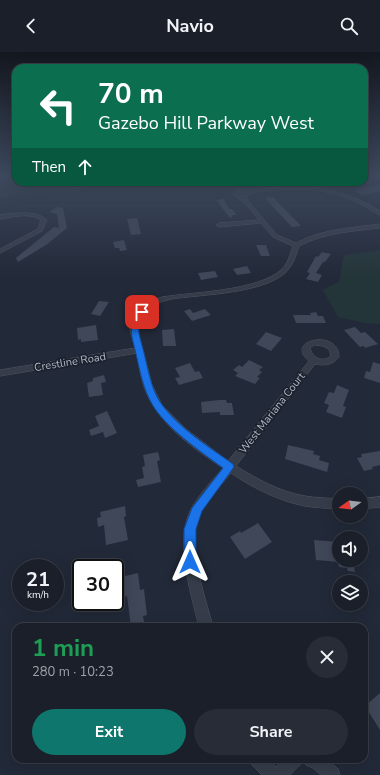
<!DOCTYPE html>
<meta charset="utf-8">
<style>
:root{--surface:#1a1f2a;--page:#272c36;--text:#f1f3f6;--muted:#9fa2a8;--line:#383d47;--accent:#0f766e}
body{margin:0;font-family:"Nunito Sans",sans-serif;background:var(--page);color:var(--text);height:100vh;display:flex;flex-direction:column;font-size:15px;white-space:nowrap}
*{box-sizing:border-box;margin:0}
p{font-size:13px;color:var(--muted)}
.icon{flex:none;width:22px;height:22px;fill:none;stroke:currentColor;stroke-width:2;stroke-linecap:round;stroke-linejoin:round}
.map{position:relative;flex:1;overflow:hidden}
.panel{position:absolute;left:12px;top:571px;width:356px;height:140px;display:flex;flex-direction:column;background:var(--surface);border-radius:12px;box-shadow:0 4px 16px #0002,0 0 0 1px var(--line)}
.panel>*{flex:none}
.hud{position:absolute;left:12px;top:12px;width:356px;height:122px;border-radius:12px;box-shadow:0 4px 16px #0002,0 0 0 1px var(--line);background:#0b6e4f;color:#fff;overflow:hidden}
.needle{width:26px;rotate:256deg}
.controls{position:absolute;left:332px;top:435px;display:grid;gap:8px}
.controls a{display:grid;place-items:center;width:36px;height:36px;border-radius:50%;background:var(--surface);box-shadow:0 4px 16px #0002,0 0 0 1px var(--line);font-size:20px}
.speed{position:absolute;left:12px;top:507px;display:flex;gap:8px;font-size:20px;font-weight:700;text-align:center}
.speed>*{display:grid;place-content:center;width:52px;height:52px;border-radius:50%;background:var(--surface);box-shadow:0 4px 16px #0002,0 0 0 1px var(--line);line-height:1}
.speed small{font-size:10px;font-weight:400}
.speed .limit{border:2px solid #111;border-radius:6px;background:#fff;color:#111}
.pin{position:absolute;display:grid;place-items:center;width:34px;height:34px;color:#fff;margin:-17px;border-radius:8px;box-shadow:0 2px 6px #0006}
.me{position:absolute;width:44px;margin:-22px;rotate:0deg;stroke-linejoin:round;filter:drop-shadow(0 0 3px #0008)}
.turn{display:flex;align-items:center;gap:14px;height:84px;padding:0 20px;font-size:18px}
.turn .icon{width:52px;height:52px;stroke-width:2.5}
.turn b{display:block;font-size:28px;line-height:34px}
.then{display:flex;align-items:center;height:38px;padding:0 20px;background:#0003;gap:8px;font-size:15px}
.round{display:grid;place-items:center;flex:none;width:42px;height:42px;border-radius:21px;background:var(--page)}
.head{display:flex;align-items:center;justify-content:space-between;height:68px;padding:0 20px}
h1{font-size:24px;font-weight:700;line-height:30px;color:#1e9e55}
.primary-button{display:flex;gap:8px;margin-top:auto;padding:8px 20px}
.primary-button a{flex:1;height:46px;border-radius:24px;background:var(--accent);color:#fff;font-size:16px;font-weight:700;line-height:46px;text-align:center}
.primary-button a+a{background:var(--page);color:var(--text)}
header{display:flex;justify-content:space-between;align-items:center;height:52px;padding:0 20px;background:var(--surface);font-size:18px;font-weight:700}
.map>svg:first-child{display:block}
.green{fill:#243539}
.building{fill:#3f4758}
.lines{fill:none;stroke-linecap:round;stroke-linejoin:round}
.minor-casing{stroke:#515663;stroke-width:1}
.minor{fill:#363c49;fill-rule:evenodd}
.route{fill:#1a73e8;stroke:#114b97}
.labels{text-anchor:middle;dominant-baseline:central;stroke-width:3.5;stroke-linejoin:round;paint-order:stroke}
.street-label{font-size:11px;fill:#b1b6c5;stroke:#1b212d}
</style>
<header><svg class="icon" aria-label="back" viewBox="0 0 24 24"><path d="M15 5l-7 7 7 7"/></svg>Navio<svg class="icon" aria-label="search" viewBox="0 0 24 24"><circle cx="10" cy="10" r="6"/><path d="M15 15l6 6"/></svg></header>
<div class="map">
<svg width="380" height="723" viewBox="0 0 380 723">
<rect width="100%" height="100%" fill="#222938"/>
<g class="green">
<path d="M 0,124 L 16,124 L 16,130 L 95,130 L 79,139 L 0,146 Z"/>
<path d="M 380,198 L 380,272 L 365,271 L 338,265 L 323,238 L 339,230 L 344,203 Z"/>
</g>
<g class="building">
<path d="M 380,132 L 380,139 L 364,143 L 354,139 Z"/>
<path d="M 273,145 L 301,174 L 292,175 L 265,146 Z"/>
<path d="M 224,147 L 229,157 L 232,157 L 237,163 L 232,163 L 233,164 L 230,166 L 216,148 Z"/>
<path d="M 58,155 L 63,156 L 67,176 L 46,193 L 18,210 L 16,206 L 54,175 L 59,176 L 57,162 L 49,160 Z"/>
<path d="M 137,166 L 141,182 L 131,183 L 127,167 Z"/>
<path d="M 124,188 L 127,198 L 120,199 L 119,196 L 115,196 L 113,190 Z"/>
<path d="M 256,193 L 266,193 L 270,204 L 261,204 Z"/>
<path d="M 322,200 L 331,202 L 325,210 L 323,210 L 316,221 L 322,223 L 318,230 L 306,227 L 310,221 L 307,220 L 316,204 L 318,205 Z"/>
<path d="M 247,214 L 251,221 L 237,223 L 233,217 Z"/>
<path d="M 215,219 L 218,225 L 201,228 L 198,221 Z"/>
<path d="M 99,249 L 109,250 L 100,264 L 91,262 Z"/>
<path d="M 190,257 L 193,261 L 205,257 L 211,263 L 192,269 L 184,259 Z"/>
<path d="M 316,260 L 318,264 L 323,264 L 326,271 L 296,271 L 293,263 L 311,263 L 310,261 Z"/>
<path d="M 96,273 L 98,288 L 81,290 L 81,287 L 78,288 L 77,276 Z"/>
<path d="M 355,275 L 361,281 L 365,280 L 378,292 L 365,296 L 364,294 L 360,295 L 344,278 Z"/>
<path d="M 174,277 L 176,294 L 163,294 L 162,278 Z"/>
<path d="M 266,280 L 282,286 L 271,299 L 256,292 Z"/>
<path d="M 249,308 L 263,315 L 259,318 L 262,320 L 257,325 L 260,326 L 255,332 L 235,324 L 238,321 L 233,318 L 239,313 L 242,315 Z"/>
<path d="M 373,310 L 380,312 L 380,331 L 364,326 L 366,319 L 370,320 Z"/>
<path d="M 190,311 L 195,320 L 199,319 L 203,326 L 179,333 L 175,326 L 180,325 L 175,316 Z"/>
<path d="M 104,323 L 106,330 L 101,331 L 103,343 L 89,345 L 87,331 L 93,329 L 93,326 Z"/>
<path d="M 337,333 L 349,338 L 343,354 L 346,355 L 342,366 L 326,360 L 329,353 L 324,351 L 329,340 L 334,341 Z"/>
<path d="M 219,348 L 226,348 L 227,351 L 232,351 L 234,363 L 220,363 L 220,360 L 202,361 L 201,350 Z"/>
<path d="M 107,359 L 117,381 L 105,386 L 103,380 L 91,384 L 89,378 L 99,374 L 95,364 Z"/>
<path d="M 288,393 L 314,399 L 313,402 L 320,404 L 319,408 L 329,411 L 327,420 L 285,407 Z"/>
<path d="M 380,399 L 380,413 L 372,415 L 373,417 L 364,419 L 357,406 L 362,405 L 361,402 Z"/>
<path d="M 158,400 L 160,408 L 157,409 L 161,430 L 138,435 L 136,428 L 144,426 L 142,415 L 145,414 L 143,403 Z"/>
<path d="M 125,454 L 126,464 L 124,465 L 128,488 L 106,493 L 104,473 L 98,475 L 97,466 L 101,465 L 100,460 Z"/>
<path d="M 258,471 L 272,490 L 245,507 L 230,485 L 240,479 L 241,481 Z"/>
<path d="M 314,488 L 339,490 L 339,508 L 353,508 L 355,520 L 348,519 L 347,516 L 339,515 L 338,510 L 316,508 Z"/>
<path d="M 138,521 L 140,538 L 144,537 L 147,563 L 143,564 L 145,575 L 131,575 L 127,544 L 124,545 L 121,525 Z"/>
<path d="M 380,641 L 380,678 L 365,654 Z"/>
</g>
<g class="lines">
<defs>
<g id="minor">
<path d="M 286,134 C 321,133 350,141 380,159 L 380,163 C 370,158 360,151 350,147 C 325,137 300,136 274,138 C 264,139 255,139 246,144 L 248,149 L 277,183 L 296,191 C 322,177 351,176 380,172 L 380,176 C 352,179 324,181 299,194 C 296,203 293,214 285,221 C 265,239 215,242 188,245 C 181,246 172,246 164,249 C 151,252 137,265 138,279 L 152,333 L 162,353 L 186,377 L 228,409 L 309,309 C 283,288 339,276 339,305 C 333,313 325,314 315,312 L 236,414 C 257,427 280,440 305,444 C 316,446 328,446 339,447 L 339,457 C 328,456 316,456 305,454 C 279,449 253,436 231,421 C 221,433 210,445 202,458 C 184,487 205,544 213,575 L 199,575 C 191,540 172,485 194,452 C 202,439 213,428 223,416 C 194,397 160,373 146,340 C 141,328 139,314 137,301 L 0,324 L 0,318 L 135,296 C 134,290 131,284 130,278 C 130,262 149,249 162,245 C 194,240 257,239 281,218 C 288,212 290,202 293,194 L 273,185 L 261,171 L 219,175 L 216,173 L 219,171 L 259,168 L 244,150 L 233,143 L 235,138 L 253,138 ZM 238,140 L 245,140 L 242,142 L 242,145 L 238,142 ZM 315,293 L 323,294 L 329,297 L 331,304 C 323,311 312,306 310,296 Z"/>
<path d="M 17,161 C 28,161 38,160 47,168 L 42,179 L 0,201 L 0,197 L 38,177 L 41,168 C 30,160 13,165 0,167 L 0,163 Z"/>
<path d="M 380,445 L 380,455 L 361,457 L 361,447 Z"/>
<path d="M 250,707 L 269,707 L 276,715 L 282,707 L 304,707 C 301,714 294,717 290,723 L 262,723 L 252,713 Z"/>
<path d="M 304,707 L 327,707 L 338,717 L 340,723 L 321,723 L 313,716 L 306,713 Z"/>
</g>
</defs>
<use href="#minor" class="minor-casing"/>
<use href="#minor" class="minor"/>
</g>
<linearGradient id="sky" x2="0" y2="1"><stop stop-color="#13171f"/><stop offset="0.55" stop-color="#3e495e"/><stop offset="1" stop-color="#3e495e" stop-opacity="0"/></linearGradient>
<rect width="380" height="225" fill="url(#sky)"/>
<path class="route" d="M 139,258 L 144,258 L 145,260 C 134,275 140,284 144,301 C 148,317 151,336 160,350 C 177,375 209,395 233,412 L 234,415 L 202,459 L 196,477 L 196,510 L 195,514 L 190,516 L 186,514 L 184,510 L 184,477 L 192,456 L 223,416 C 201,400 165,375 152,352 C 143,336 140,319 136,302 C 132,284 127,275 139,258 Z"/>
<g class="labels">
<g class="street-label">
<text transform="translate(70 310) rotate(-9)">Crestline Road</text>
<text transform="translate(272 361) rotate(-52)">West Mariana Court</text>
</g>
</g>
</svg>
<div class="controls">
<a><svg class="needle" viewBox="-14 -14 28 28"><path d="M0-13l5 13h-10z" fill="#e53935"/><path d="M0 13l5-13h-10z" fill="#9fa2a8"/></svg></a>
<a><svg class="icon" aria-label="sound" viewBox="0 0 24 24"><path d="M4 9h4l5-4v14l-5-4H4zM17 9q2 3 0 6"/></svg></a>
<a><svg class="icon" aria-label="layers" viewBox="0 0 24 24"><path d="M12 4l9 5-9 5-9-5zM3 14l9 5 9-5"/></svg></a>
</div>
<div class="speed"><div>21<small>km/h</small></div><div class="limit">30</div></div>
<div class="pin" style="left:142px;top:260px;background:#d93025"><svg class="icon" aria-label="arrive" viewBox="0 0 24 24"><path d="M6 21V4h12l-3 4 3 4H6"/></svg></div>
<svg class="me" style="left:190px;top:510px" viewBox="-20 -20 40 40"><path d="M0-17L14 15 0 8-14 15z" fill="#1a73e8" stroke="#fff" stroke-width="4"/></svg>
<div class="hud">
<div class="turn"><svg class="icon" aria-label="left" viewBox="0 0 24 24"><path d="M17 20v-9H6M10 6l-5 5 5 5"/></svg><div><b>70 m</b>Gazebo Hill Parkway West</div></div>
<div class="then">Then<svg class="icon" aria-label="ahead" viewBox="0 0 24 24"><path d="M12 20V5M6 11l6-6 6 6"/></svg></div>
</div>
<section class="panel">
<div class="head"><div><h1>1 min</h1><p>280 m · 10:23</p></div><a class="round"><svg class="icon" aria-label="close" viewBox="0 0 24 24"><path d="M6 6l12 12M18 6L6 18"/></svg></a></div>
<div class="primary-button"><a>Exit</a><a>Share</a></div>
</section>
</div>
